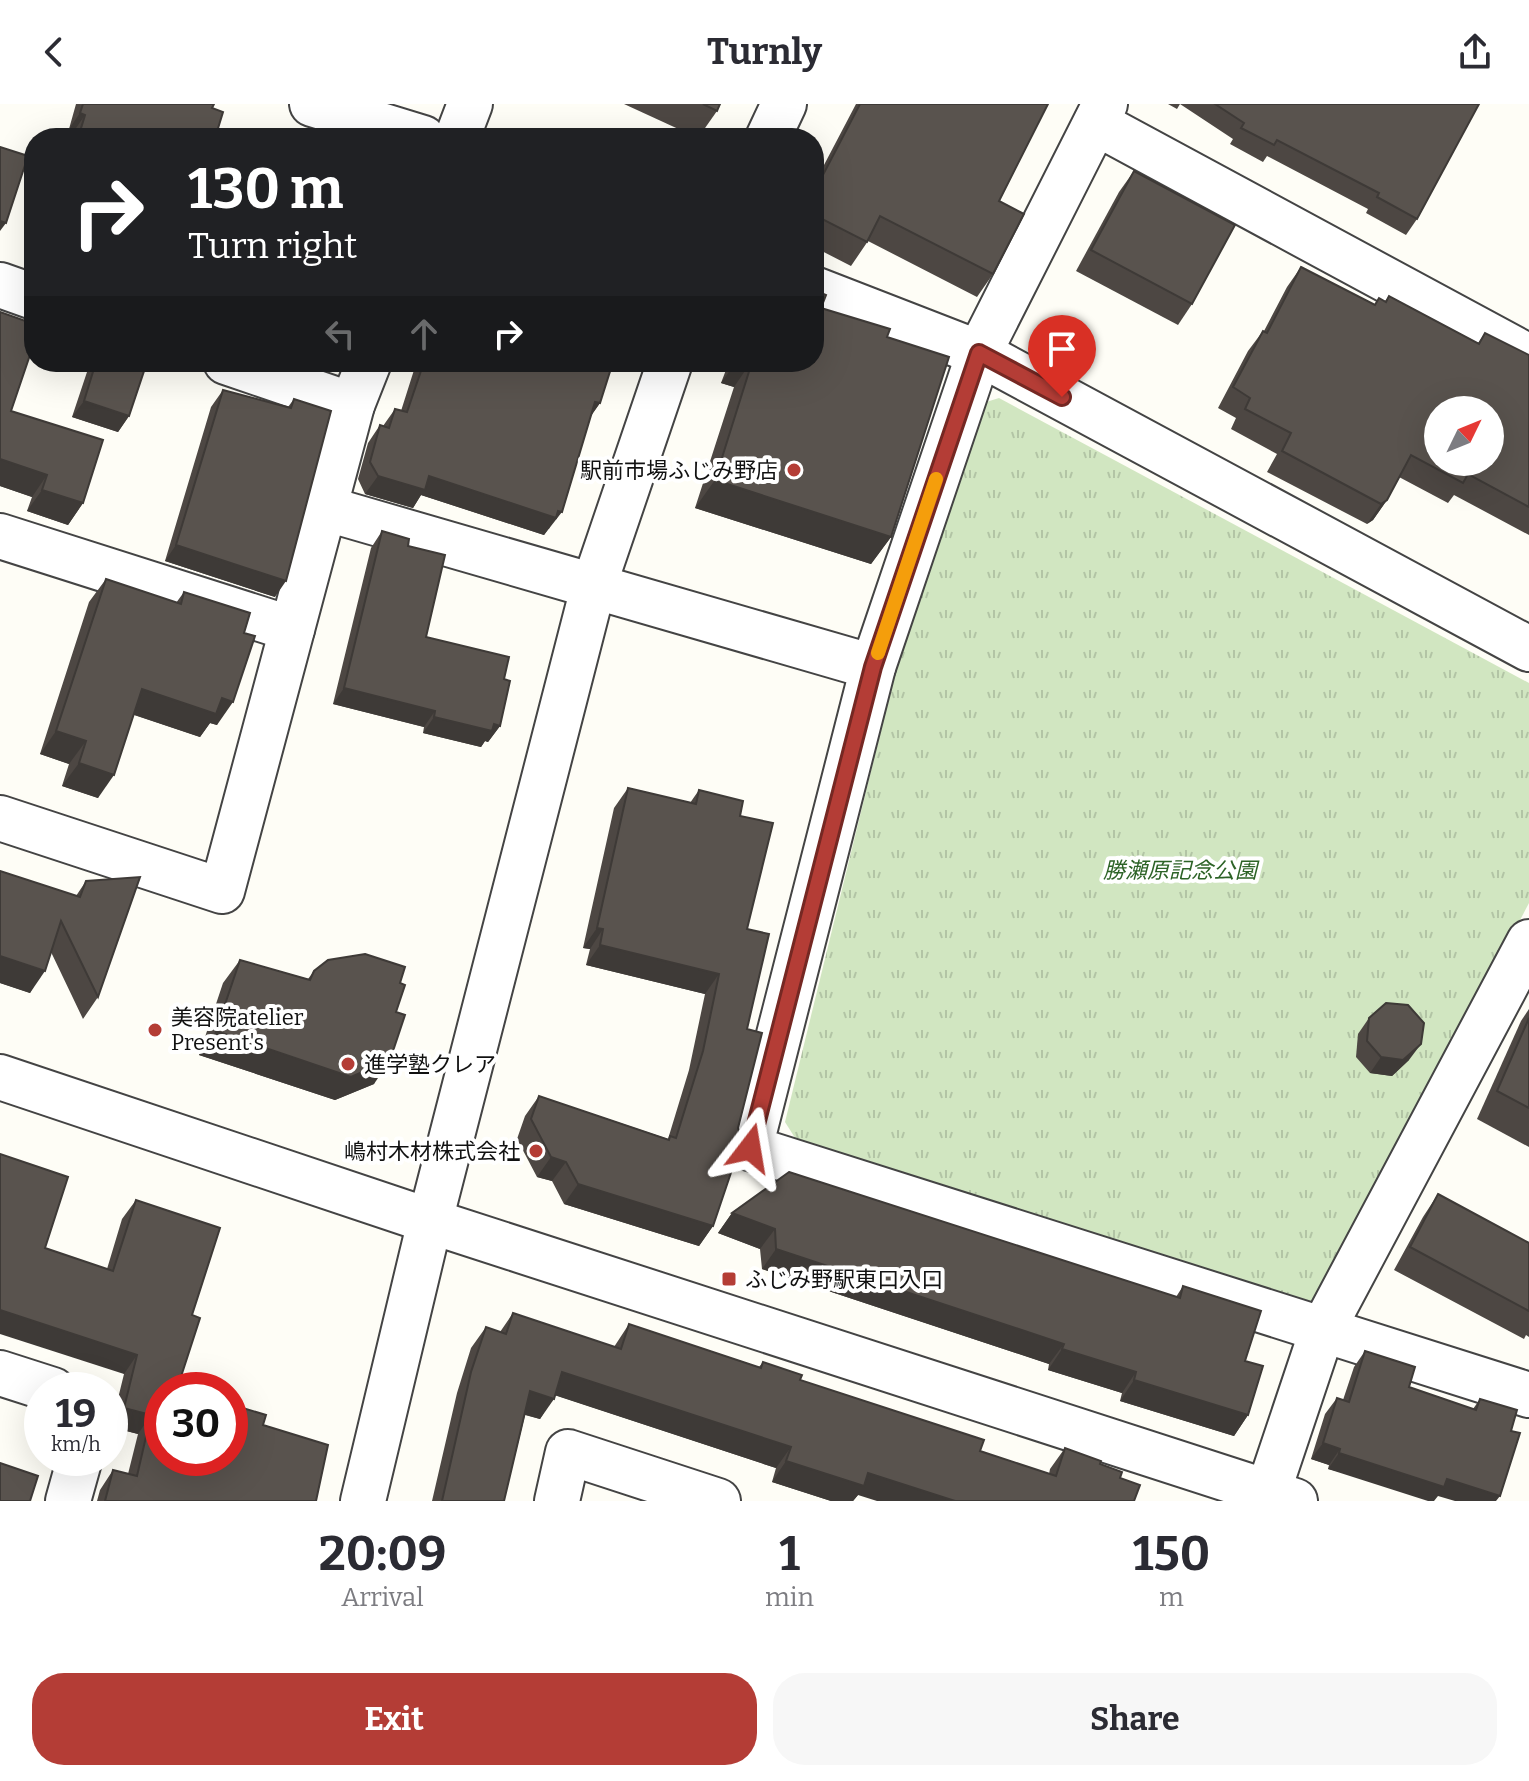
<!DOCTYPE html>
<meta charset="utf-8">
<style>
:root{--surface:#fff;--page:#f7f7f7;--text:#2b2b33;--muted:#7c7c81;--accent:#b43d36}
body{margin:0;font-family:Bitter,"Noto Sans JP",serif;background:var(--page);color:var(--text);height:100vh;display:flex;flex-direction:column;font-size:30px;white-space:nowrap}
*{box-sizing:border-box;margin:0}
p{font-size:26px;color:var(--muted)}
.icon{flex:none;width:44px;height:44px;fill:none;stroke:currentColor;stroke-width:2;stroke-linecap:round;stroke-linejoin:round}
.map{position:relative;height:1397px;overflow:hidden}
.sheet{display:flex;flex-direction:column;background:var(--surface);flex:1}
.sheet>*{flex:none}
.hud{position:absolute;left:24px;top:24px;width:800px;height:244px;border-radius:32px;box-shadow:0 8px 32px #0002;background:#202124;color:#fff;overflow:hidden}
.needle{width:52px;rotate:47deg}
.fabs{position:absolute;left:1424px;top:292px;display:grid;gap:16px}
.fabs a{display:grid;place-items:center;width:80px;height:80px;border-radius:50%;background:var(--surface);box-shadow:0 8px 32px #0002;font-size:40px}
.speed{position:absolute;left:24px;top:1268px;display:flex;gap:16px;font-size:40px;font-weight:700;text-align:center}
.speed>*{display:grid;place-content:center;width:104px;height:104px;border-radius:50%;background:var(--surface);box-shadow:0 8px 32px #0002;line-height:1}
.speed small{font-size:20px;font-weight:400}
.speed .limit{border:12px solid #d22;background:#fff;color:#111}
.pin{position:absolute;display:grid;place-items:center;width:68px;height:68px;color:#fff;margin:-82px -34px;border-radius:50% 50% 50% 0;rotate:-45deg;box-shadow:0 0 8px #0007}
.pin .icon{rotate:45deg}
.me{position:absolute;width:88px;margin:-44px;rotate:14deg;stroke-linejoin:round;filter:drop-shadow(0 0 6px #0008)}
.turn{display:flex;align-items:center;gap:28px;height:168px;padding:0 32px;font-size:36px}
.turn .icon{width:104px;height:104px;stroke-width:2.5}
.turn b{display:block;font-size:56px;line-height:68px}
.lanes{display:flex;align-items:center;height:76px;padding:0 32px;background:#0003;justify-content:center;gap:40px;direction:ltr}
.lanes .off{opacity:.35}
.eta{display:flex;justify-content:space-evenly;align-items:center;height:136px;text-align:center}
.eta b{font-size:48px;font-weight:700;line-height:56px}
.primary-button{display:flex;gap:16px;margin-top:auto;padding:16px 32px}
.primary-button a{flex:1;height:92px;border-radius:32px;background:var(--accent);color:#fff;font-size:32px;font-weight:700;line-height:92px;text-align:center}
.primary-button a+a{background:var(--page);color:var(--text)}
header{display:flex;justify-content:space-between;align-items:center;height:104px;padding:0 32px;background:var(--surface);font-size:36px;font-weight:700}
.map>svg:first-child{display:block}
.park{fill:url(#park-tufts)}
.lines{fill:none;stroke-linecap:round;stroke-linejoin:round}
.minor-casing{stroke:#444;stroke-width:48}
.tertiary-casing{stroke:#444;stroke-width:48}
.minor{stroke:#fff;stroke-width:44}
.tertiary{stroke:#fff;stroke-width:44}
.wall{fill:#4d4743}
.shaded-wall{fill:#3e3a37}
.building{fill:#59534e;stroke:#3e3a37;stroke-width:2;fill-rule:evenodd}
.route-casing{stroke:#752823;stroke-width:20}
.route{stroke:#b43d36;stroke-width:14}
.slow{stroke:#f59e0b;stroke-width:14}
.poi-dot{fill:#b43d36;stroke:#fff;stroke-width:3}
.labels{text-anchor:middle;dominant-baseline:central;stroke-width:8;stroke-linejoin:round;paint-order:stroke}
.poi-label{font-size:22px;fill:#111;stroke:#fff;text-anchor:start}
.park-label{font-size:22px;font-style:italic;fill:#2d6327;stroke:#fff}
</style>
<header><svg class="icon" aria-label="back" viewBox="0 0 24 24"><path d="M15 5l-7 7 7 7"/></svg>Turnly<svg class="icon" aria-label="share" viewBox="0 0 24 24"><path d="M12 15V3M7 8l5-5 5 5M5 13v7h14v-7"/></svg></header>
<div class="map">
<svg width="1529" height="1397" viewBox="0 0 1529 1397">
<defs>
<pattern id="park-tufts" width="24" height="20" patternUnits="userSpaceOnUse" patternTransform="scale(2)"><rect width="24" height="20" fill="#d1e6c1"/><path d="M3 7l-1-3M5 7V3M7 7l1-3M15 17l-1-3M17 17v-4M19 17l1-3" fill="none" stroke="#b2c4a5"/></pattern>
</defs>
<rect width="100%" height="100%" fill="#fefdf6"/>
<path class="park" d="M 999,294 L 1529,579 L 1529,799 L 1321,1192 L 1307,1200 L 797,1037 L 785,1018 L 895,569 L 983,299 Z"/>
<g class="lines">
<defs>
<g id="minor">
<path d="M 312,0 L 423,34"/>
<path d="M 1105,0 L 979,249 L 969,279 L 873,563 L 750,1044 L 1529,1291"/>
<path d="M 1096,19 L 1529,253"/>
<path d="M 457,34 L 470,0"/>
<path d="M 0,181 L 34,193"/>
<path d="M 226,258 L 352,301"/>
<path d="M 324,404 L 873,563"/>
<path d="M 0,432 L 292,525"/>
<path d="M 0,714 L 222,787 L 352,301 L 369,258"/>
<path d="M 0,1269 L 53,1286"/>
<path d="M 68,1397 L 80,1354"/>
<path d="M 557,1397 L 568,1348 L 718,1397"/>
<path d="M 1265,1397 L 1322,1227 L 1529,838"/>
</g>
<g id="tertiary">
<path d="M 768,34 L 784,0"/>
<path d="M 814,185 L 979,249 L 1529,545"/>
<path d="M 0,973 L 430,1117 L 1295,1397"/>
<path d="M 363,1397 L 430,1117 L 593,484 L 670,258"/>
</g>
</defs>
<use href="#minor" class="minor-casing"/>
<use href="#tertiary" class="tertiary-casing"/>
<use href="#minor" class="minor"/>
<use href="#tertiary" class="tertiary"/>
</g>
<g class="wall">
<path d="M 76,0 L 214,0 L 212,4 L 215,34 L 72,34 L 74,27 L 69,25 Z"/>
<path d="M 624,0 L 720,0 L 717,7 L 698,34 Z"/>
<path d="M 856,0 L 1048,0 L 999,97 L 993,170 L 977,193 L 868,137 L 851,162 L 814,143 L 814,80 Z"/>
<path d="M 1168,0 L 1479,0 L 1417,115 L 1406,131 L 1366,109 L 1368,105 L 1267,52 L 1263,58 L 1230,40 L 1233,35 L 1180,0 L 1177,5 Z"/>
<path d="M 1134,67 L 1192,200 L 1178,221 L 1076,167 L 1119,88 Z"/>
<path d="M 1301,163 L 1374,201 L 1379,194 L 1385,197 L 1389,192 L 1478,239 L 1485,229 L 1529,251 L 1529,431 L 1454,391 L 1448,399 L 1399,373 L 1387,396 L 1373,416 L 1367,420 L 1267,368 L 1277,350 L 1231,325 L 1236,314 L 1218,304 L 1248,247 L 1263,227 L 1264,227 L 1287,183 Z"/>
<path d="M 821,204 L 887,233 L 891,433 L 871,460 L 695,404 L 734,283 L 721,279 L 729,258 L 814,258 Z"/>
<path d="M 0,208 L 11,307 L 83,399 L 68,421 L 27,407 L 32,393 L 0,382 Z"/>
<path d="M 93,258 L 128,258 L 129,312 L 118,328 L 72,313 L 88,265 Z"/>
<path d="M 420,258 L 613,258 L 600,299 L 591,312 L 549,425 L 548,425 L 544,431 L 421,391 L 413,404 L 365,390 L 358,375 L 368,339 L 380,321 L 383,322 L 395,305 L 401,307 L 414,266 Z"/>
<path d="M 223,286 L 288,303 L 294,295 L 275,493 L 165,457 L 211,303 Z"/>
<path d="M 382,427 L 408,442 L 426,533 L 504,575 L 500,622 L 488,638 L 485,637 L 481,643 L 423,629 L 424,623 L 333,600 L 371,444 Z"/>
<path d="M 106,475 L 176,499 L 184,488 L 244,529 L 217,621 L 210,619 L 200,633 L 134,611 L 98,694 L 62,682 L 69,660 L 40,650 L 89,498 Z"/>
<path d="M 628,684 L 690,699 L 699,686 L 740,712 L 747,825 L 747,925 L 713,1122 L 699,1142 L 564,1100 L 552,1077 L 537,1073 L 517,1035 L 525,1012 L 539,992 L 668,1035 L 689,966 L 705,890 L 586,861 L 590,845 L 583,844 L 614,704 Z"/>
<path d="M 0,767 L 76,792 L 86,777 L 98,893 L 83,915 L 51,848 L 30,889 L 0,879 Z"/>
<path d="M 240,856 L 308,875 L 314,867 L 400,879 L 396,908 L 374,980 L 335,996 L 199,951 L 223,879 Z"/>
<path d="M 1529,905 L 1529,1043 L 1477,1015 L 1521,917 Z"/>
<path d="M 1369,914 L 1409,956 L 1392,972 L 1370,969 L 1356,953 L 1358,930 Z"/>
<path d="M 1438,1090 L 1529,1139 L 1529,1233 L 1526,1231 L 1524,1235 L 1394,1166 L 1423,1113 Z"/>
<path d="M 136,1096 L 192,1211 L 177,1285 L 263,1321 L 316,1397 L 97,1397 L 100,1386 L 113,1366 L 128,1370 L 138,1330 L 111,1323 L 124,1270 L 45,1144 L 107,1165 L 122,1115 Z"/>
<path d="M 732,1109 L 1176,1193 L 1183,1182 L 1245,1257 L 1248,1311 L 1234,1332 L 1120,1297 L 1122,1289 L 1048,1266 L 1049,1260 L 762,1165 L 760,1145 L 718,1129 Z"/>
<path d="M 513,1209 L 614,1243 L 629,1220 L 759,1263 L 763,1258 L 800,1276 L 980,1347 L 1049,1370 L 1050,1365 L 1065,1344 L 1100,1360 L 1122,1368 L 858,1391 L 853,1397 L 831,1397 L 772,1378 L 776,1364 L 555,1291 L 540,1315 L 525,1311 L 504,1397 L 432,1397 L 457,1289 L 471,1244 L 486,1223 L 500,1228 Z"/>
<path d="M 1365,1247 L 1409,1283 L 1473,1305 L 1480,1295 L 1517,1306 L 1438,1392 L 1328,1365 L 1329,1361 L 1311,1355 L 1325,1310 L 1337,1294 L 1343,1296 L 1354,1263 Z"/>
</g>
<g class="shaded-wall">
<path d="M 80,9 L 85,11 L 74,27 L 69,25 Z"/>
<path d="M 0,117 L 6,119 L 0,127 Z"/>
<path d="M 736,258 L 751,258 L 734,283 L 721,279 Z"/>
<path d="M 84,297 L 129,312 L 118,328 L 72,313 Z"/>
<path d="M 595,298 L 600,299 L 587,317 Z"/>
<path d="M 0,355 L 47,371 L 32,393 L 0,382 Z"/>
<path d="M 378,372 L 429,372 L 562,408 L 544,431 L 421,391 L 413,404 L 365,390 Z"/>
<path d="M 715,376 L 891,433 L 871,460 L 695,404 Z"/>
<path d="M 42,386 L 83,399 L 68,421 L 27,407 Z"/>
<path d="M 1387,396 L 1373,416 L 1367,420 L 1381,400 Z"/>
<path d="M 176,441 L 286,477 L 275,493 L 165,457 Z"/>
<path d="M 344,584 L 435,607 L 424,623 L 333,600 Z"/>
<path d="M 142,585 L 222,594 L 233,598 L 217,621 L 210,619 L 200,633 L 126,608 Z"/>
<path d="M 434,613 L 494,620 L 500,622 L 488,638 L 485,637 L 481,643 L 423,629 Z"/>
<path d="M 56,627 L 86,637 L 69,660 L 40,650 Z"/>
<path d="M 79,659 L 114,671 L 98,694 L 62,682 Z"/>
<path d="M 597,824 L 603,825 L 590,845 L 583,844 Z"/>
<path d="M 600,841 L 719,870 L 705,890 L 586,861 Z"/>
<path d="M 0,852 L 45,867 L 30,889 L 0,879 Z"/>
<path d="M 216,927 L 390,956 L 374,980 L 335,996 L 199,951 Z"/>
<path d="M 1421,940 L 1409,956 L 1392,972 L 1370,969 L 1381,953 Z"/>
<path d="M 551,1053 L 566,1058 L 552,1077 L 537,1073 Z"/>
<path d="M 578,1080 L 713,1122 L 699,1142 L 564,1100 Z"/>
<path d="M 732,1109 L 775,1125 L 760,1145 L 718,1129 Z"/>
<path d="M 776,1145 L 1064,1240 L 1049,1260 L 762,1165 Z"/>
<path d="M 0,1206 L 137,1251 L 124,1270 L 0,1230 Z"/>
<path d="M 1062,1245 L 1136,1268 L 1122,1289 L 1048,1266 Z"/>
<path d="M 562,1268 L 791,1343 L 776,1364 L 548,1289 Z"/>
<path d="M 1134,1276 L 1248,1311 L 1234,1332 L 1120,1297 Z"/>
<path d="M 530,1287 L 554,1295 L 540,1315 L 516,1308 Z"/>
<path d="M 124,1304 L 151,1311 L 138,1330 L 111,1323 Z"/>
<path d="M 1323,1339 L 1340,1345 L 1329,1361 L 1311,1355 Z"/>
<path d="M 1339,1349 L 1447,1375 L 1500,1392 L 1496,1397 L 1455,1397 L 1438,1392 L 1434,1397 L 1428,1397 L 1328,1365 Z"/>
<path d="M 786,1357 L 868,1369 L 955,1397 L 877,1397 L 858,1391 L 853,1397 L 831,1397 L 772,1378 Z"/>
</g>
<g class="building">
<path d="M 83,0 L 214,0 L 212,4 L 223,8 L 215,34 L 78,34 L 85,11 L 80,9 Z"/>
<path d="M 703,0 L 720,0 L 717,7 Z"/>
<path d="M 860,0 L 1048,0 L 999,97 L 1024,110 L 993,170 L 880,112 L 867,138 L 814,111 L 814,88 Z"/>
<path d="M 1215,0 L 1479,0 L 1417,115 L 1377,93 L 1379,89 L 1277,36 L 1274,41 L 1241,24 L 1244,19 Z"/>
<path d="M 0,43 L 28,52 L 6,119 L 0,117 Z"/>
<path d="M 1134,67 L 1235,121 L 1192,200 L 1091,146 Z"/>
<path d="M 1301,163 L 1375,201 L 1379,194 L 1386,198 L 1389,192 L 1479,240 L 1485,229 L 1529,251 L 1529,403 L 1468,370 L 1463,379 L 1411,351 L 1387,396 L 1381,400 L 1282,347 L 1291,329 L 1245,305 L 1250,294 L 1233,283 L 1263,227 L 1267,229 ZM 1438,306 L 1490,306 L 1490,358 L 1438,358 Z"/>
<path d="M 814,186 L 826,191 L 821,204 L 890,225 L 887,233 L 949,253 L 891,433 L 715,376 L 752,258 L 814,258 Z"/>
<path d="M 0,208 L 34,220 L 34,239 L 11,307 L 103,336 L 83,399 L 42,386 L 47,371 L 0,355 Z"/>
<path d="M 96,258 L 128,258 L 145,264 L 129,312 L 84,297 Z"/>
<path d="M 424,258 L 613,258 L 600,299 L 595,298 L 562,408 L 558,407 L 556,414 L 429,372 L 425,386 L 378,372 L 370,358 L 380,321 L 389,324 L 395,305 L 407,308 Z"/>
<path d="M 223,286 L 291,304 L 294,295 L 331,307 L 286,477 L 176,441 Z"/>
<path d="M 382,427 L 409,435 L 408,442 L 445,451 L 426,533 L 509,553 L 504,575 L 510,577 L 500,622 L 494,620 L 492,627 L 434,613 L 435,607 L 344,584 Z"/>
<path d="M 106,475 L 181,500 L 184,488 L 250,509 L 244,529 L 255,532 L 233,598 L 222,594 L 216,610 L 142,585 L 114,671 L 79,659 L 86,637 L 56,627 Z"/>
<path d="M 628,684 L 696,700 L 699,686 L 743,697 L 740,712 L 773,719 L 747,825 L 769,830 L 747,925 L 762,929 L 738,1024 L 742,1036 L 713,1122 L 578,1080 L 566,1058 L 551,1053 L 531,1015 L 539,992 L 669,1036 L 670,1032 L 676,1034 L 703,947 L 719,870 L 600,841 L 603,825 L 597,824 Z"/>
<path d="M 0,767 L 80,793 L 86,777 L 140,773 L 98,893 L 61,817 L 45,867 L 0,852 Z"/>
<path d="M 365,850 L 405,863 L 400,879 L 405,881 L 396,908 L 405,911 L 390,956 L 351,973 L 216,927 L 240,856 L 310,876 L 314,867 L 328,856 Z"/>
<path d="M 1386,899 L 1408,901 L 1424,919 L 1421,940 L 1403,956 L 1381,953 L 1367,937 L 1369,914 Z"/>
<path d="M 1529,914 L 1529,1004 L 1497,987 Z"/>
<path d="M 0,1050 L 68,1073 L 45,1144 L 113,1167 L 136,1096 L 220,1124 L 192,1211 L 200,1214 L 177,1285 L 180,1286 L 162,1286 L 162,1354 L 230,1354 L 230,1300 L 266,1311 L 263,1321 L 328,1341 L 316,1397 L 105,1397 L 113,1366 L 137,1372 L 151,1311 L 124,1304 L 137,1251 L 0,1206 Z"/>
<path d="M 789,1068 L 1180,1194 L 1183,1182 L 1261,1207 L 1245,1257 L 1263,1262 L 1248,1311 L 1134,1276 L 1136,1268 L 1062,1245 L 1064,1240 L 776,1145 L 775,1125 L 732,1109 Z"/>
<path d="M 1438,1090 L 1529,1139 L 1529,1207 L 1410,1143 Z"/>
<path d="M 513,1209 L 621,1245 L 629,1220 L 761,1264 L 763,1258 L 802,1271 L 800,1276 L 984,1336 L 980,1347 L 1056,1372 L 1065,1344 L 1101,1357 L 1100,1360 L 1122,1368 L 1120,1374 L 1140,1381 L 1134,1397 L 955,1397 L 868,1369 L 864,1382 L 786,1357 L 791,1343 L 562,1268 L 554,1295 L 530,1287 L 504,1397 L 442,1397 L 471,1268 L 486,1223 L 506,1230 Z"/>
<path d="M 1365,1247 L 1415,1263 L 1409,1283 L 1476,1306 L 1480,1295 L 1517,1306 L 1511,1327 L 1520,1329 L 1500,1392 L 1447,1375 L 1444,1383 L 1339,1349 L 1340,1345 L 1323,1339 L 1337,1294 L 1349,1298 Z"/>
<path d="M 0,1359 L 38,1372 L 30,1397 L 0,1397 Z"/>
</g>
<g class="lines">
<defs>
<path id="route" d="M 750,1044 L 873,563 L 979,249 L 1062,293"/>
</defs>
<use href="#route" class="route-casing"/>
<use href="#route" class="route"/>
<path class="slow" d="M 878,549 L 936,375"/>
</g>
<g class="poi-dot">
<circle cx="794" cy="366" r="8"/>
<circle cx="155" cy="926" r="8"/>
<circle cx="348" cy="960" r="8"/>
<circle cx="536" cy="1047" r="8"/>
<rect x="721" y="1167" width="16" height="16" rx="4"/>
</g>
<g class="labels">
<g class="poi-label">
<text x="778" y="366" text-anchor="end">駅前市場ふじみ野店</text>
<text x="171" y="913">美容院atelier<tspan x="171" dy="25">Present's</tspan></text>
<text x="364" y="960">進学塾クレア</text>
<text x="520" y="1047" text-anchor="end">嶋村木材株式会社</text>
<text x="745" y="1175">ふじみ野駅東口入口</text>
</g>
<g class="park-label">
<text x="1180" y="766">勝瀬原記念公園</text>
</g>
</g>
</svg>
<div class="fabs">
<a><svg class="needle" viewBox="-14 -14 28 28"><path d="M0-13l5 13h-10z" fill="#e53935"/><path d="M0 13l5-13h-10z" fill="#7c7c81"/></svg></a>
</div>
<div class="speed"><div>19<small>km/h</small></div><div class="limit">30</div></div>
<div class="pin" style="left:1062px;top:293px;background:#d93025"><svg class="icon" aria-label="arrive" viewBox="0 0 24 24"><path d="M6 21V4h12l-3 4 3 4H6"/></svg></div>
<svg class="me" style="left:750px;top:1044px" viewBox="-20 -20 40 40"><path d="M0-17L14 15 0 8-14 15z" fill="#b43d36" stroke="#fff" stroke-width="4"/></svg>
<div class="hud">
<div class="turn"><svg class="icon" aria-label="right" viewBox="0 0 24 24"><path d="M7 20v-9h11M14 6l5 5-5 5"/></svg><div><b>130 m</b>Turn right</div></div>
<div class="lanes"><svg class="icon off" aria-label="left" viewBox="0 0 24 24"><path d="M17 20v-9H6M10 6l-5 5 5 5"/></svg><svg class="icon off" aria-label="ahead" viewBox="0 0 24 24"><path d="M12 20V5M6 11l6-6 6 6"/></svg><svg class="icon" aria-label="right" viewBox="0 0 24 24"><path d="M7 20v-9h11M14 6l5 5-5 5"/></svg></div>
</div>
</div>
<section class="sheet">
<div class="eta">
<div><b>20:09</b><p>Arrival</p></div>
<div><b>1</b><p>min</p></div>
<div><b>150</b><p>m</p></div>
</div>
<div class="primary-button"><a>Exit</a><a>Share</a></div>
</section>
